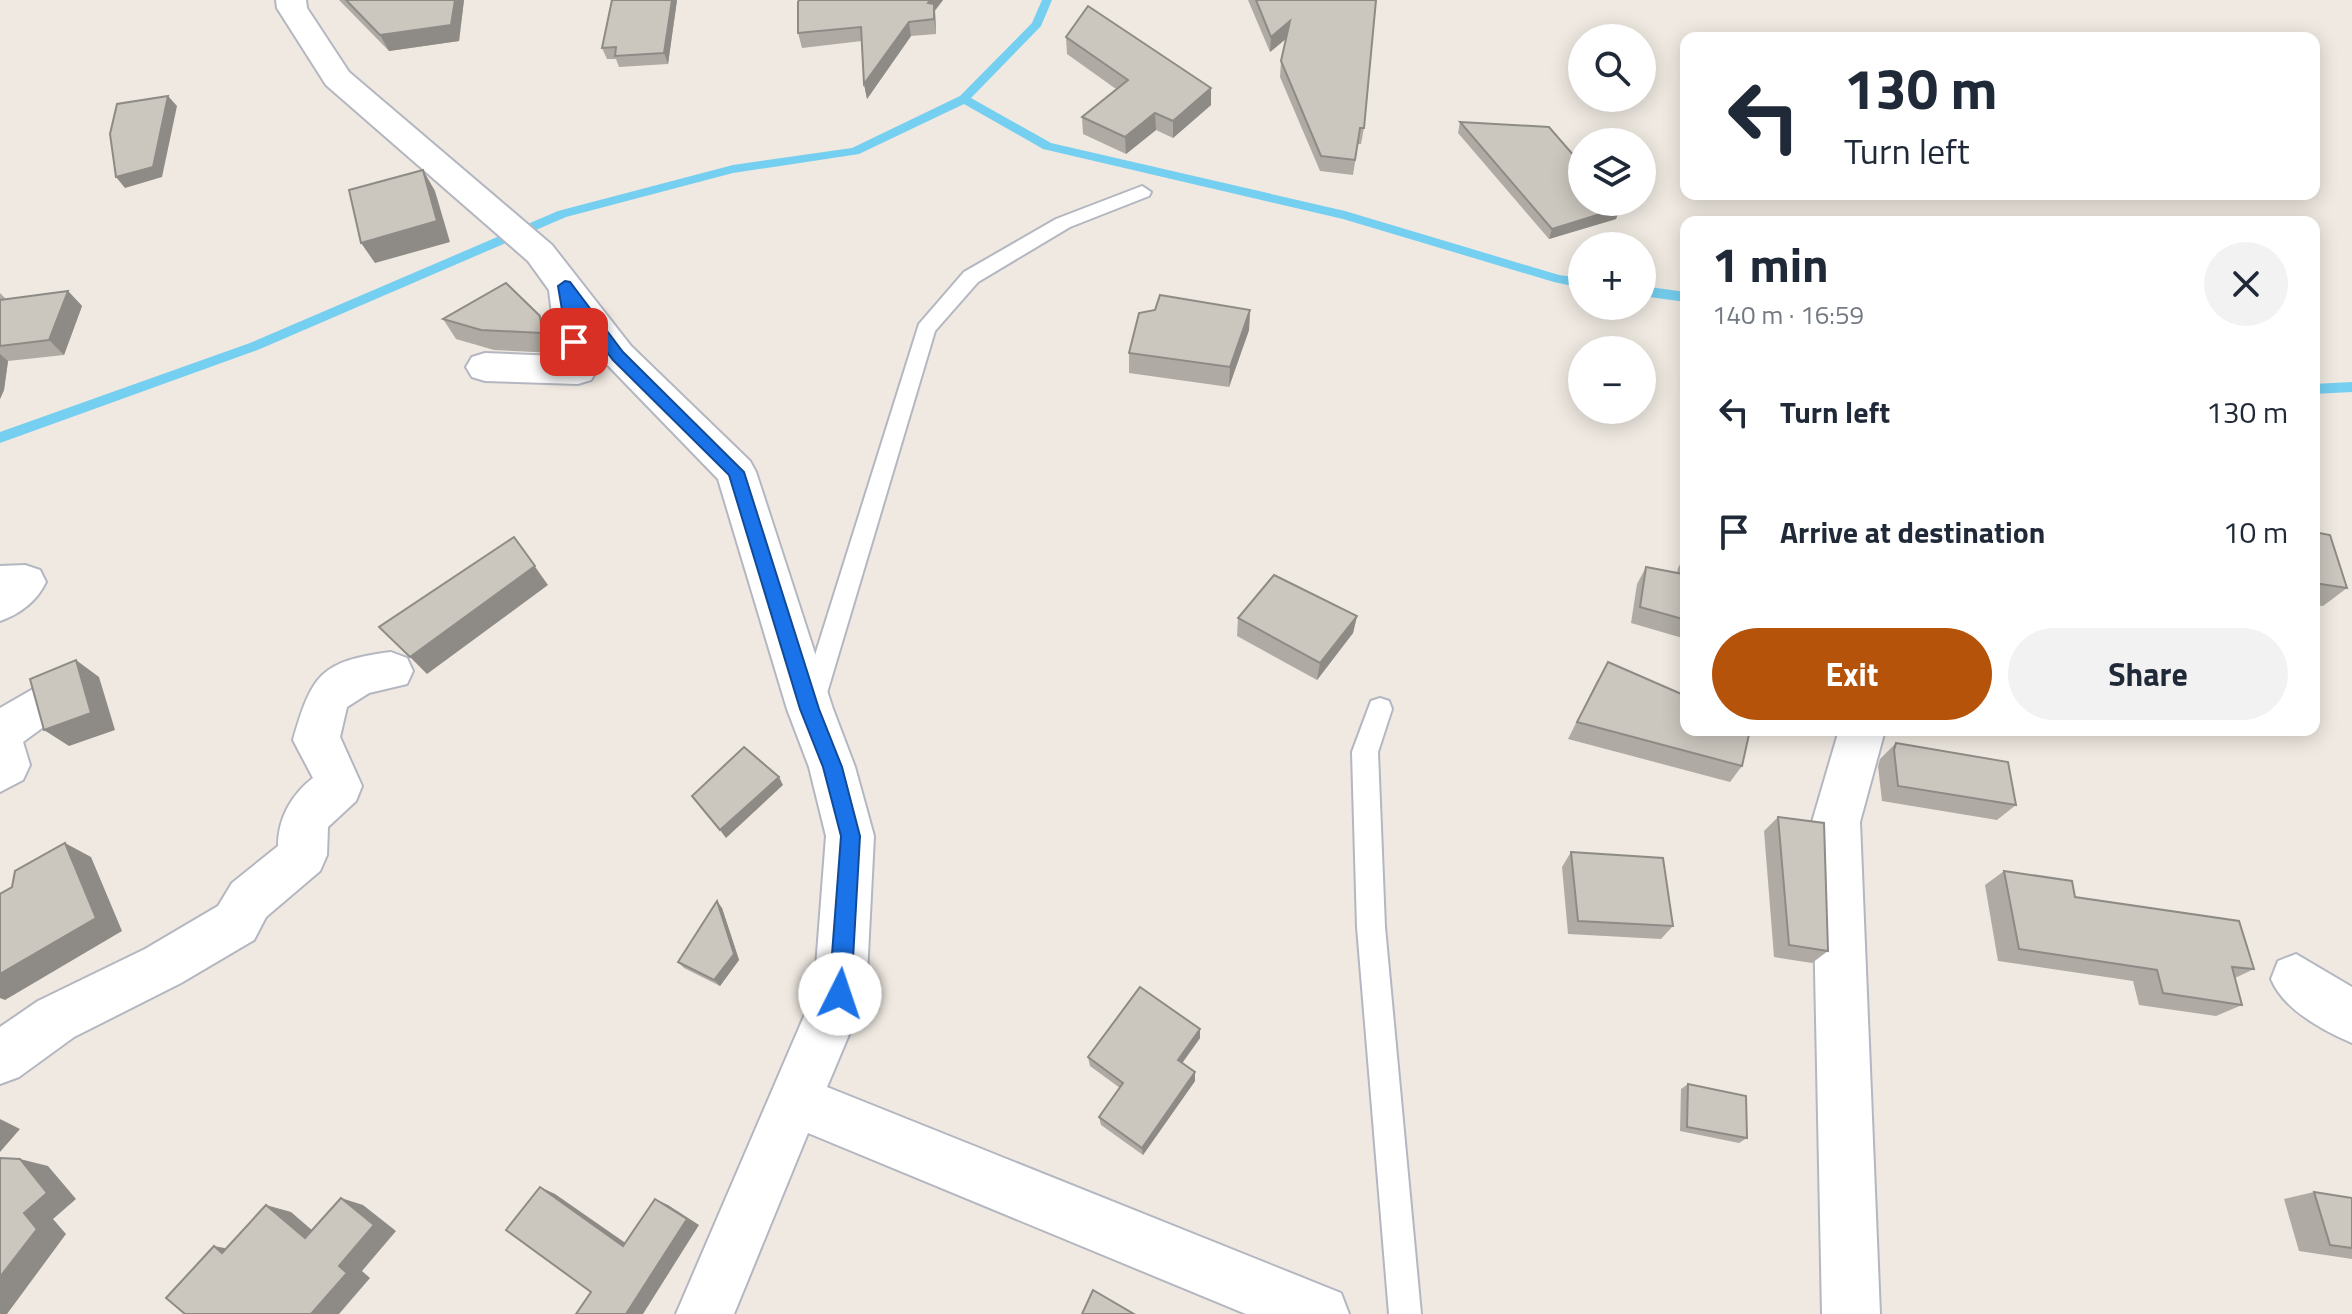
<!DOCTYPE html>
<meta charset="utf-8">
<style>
:root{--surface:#fff;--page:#f2f2f3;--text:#1f2937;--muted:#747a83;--accent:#b45309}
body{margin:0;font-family:"Titillium Web",sans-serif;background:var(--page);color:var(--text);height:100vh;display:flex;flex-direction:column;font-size:30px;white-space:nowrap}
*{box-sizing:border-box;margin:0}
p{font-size:26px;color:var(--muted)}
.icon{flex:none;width:44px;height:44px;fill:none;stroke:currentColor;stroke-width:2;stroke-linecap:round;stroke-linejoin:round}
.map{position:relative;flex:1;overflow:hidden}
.panel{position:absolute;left:1680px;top:216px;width:640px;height:520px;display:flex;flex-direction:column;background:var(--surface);border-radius:16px;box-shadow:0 4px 20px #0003}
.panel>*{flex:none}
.hud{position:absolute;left:1680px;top:32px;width:640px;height:168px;border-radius:16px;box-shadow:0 4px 20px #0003;background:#fff;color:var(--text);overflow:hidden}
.fabs{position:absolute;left:1568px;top:24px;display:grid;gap:16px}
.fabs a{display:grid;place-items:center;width:88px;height:88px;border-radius:50%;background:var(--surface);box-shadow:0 4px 20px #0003;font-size:40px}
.pin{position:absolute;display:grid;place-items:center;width:68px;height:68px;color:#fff;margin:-34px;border-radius:16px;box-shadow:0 4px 12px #0006}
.me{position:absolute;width:88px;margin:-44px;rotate:4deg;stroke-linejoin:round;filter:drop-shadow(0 0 6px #0008)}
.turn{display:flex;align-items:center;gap:28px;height:168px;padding:0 32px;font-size:36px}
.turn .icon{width:104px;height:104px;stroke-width:2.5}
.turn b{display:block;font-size:56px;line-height:68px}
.round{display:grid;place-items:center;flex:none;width:84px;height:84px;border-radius:42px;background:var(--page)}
.headline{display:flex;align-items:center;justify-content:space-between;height:136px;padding:0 32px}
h1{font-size:48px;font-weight:700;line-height:60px}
.primary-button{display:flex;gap:16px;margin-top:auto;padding:16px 32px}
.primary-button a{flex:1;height:92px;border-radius:48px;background:var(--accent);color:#fff;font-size:32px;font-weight:700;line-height:92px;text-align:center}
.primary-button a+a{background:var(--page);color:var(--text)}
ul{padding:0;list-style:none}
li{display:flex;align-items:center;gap:24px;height:120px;padding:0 32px}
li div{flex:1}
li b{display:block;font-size:30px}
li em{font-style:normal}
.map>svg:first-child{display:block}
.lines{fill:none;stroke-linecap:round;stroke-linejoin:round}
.stream{fill:#75cff0;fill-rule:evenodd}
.lane-casing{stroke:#b4b7c1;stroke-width:4}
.street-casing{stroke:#b4b7c1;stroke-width:4}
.lane{fill:#fff;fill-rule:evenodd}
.street{fill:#fff;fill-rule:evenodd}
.wall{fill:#afaba4}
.shaded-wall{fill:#8e8b86}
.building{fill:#cbc7bf;stroke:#8e8b86;stroke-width:2}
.route{fill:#1a73e8;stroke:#114b97;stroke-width:2}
</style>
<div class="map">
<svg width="2352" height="1314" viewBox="0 0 2352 1314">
<rect width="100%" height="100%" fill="#efe9e1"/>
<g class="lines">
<g class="stream">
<path d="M 1042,0 L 1052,0 L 1041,26 L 971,98 L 1051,143 L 1345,211 L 1559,275 L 1582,278 L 1582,288 L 1554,282 L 1343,219 L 1043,149 L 964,104 L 859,154 L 733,173 L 566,217 L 260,349 L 0,443 L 0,432 L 250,343 L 558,211 L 733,165 L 852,148 L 960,96 L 1032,23 Z"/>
<path d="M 1642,286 L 1686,292 L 1686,302 L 1642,296 Z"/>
<path d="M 2352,382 L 2352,392 L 2314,394 L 2314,384 Z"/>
</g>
<defs>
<g id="lane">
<path d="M 1142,186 L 1151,192 L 1149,196 L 1070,227 L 978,282 L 935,331 L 824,703 L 821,711 L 812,714 L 803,711 L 800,703 L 919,324 L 964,272 L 1056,219 Z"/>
<path d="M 1380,698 L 1389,701 L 1392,709 L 1378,752 L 1385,927 L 1421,1314 L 1389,1314 L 1357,927 L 1352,752 L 1371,701 Z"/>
</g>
<g id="street">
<path d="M 276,0 L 306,0 L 307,8 L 349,72 L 552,245 L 631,346 L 750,461 L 756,472 L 833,709 L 855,767 L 874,836 L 866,994 L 827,1087 L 1341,1293 L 1349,1314 L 1246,1314 L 808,1133 L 734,1314 L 676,1314 L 814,993 L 826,836 L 809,767 L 787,709 L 718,479 L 594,351 L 597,370 L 591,380 L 578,384 L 485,381 L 472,377 L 466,367 L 472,357 L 485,353 L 557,356 L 549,290 L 528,261 L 326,85 L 277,8 Z"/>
<path d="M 25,565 L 40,570 L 46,582 C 37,601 20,614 0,621 L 0,566 Z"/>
<path d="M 391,652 L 407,658 L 413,671 L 407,684 L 369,693 L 347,707 L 340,737 L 362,786 L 356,801 L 328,827 L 327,855 L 320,871 L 266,917 L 254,940 L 181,983 L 74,1037 L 19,1077 L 0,1084 L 0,1027 L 38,1001 L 145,949 L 218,906 L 232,883 L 278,846 C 278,818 292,794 313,778 L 293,740 C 312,675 320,661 391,652 Z"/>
<path d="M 33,689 L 49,695 L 56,709 L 49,723 L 23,742 L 30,765 L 23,780 L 0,792 L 0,708 Z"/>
<path d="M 1839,730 L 1885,730 L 1860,822 L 1880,1314 L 1822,1314 L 1812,822 Z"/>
<path d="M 2296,954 L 2352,987 L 2352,1043 C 2322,1030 2283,1009 2271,979 L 2278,961 Z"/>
</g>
</defs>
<use href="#lane" class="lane-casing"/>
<use href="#street" class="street-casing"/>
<use href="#lane" class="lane"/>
<use href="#street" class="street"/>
</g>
<g class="wall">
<path d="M 339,0 L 464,0 L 459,41 L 389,51 Z"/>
<path d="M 612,0 L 677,0 L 668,64 L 619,67 L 616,59 L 607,59 L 602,48 Z"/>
<path d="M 799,0 L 943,0 L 935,11 L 936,34 L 911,36 L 867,99 L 864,84 L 862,41 L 802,48 L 798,33 Z"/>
<path d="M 1248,0 L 1376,0 L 1364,128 L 1361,144 L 1358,144 L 1353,175 L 1320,171 L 1280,77 L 1281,61 L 1286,39 L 1270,52 Z"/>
<path d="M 1066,37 L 1211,88 L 1211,105 L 1173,138 L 1156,130 L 1126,154 L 1083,134 L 1082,117 L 1116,89 L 1067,54 Z"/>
<path d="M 1460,122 L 1620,208 L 1616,219 L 1549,239 L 1458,133 Z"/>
<path d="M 68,291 L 82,306 L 64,355 L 8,361 L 4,390 L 0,399 L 0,293 L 6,299 Z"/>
<path d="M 1250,310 L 1249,330 L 1229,387 L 1129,373 L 1129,353 Z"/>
<path d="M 540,316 L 552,336 L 554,353 L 494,350 L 456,339 L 443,319 Z"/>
<path d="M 2314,532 L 2347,588 L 2323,606 L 2314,605 Z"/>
<path d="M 1686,553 L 1686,639 L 1631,623 L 1637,584 L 1646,567 L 1677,573 L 1678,568 Z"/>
<path d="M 1357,616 L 1353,633 L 1317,680 L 1237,636 L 1238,618 Z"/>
<path d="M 1598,679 L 1742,766 L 1730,782 L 1568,739 Z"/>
<path d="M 1896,743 L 2016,805 L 1997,820 L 1882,801 L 1878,766 L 1880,759 Z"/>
<path d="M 1778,817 L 1828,951 L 1812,963 L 1774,957 L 1764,831 Z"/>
<path d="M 1571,852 L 1673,926 L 1661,939 L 1568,934 L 1562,867 Z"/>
<path d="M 2004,871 L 2075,897 L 2254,969 L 2235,978 L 2242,1005 L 2216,1016 L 2139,1005 L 2133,981 L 1998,961 L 1985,885 Z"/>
<path d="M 722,908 L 739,960 L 720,986 L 684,968 L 678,962 Z"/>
<path d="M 1200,1038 L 1182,1063 L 1195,1081 L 1143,1155 L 1101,1125 L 1099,1117 L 1120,1088 L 1090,1066 L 1088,1057 Z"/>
<path d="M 1688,1084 L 1747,1138 L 1739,1143 L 1680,1131 L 1681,1089 Z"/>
<path d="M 2314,1192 L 2352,1198 L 2352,1259 L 2299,1251 L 2284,1199 Z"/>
</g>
<g class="shaded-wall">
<path d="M 455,0 L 464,0 L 459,41 L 389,51 L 380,35 Z"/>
<path d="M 672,0 L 677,0 L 668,64 L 664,53 Z"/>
<path d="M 930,0 L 943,0 L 935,10 L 936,34 L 934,19 L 928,3 Z"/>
<path d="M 1290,21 L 1288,37 L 1270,52 L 1271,37 Z"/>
<path d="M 909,22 L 911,36 L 867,99 L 864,84 Z"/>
<path d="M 1211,88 L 1211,105 L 1173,138 L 1173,121 Z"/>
<path d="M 168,96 L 177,106 L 162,177 L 125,188 L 116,177 Z"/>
<path d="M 1155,113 L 1156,130 L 1126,154 L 1125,137 Z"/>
<path d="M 423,170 L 435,191 L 450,242 L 375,263 L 361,243 Z"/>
<path d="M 1620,208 L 1616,219 L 1549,239 L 1552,229 Z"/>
<path d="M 68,291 L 82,306 L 64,355 L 49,340 Z"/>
<path d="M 1250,310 L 1249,330 L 1229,387 L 1230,367 Z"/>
<path d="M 540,316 L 552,336 L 554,353 L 542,333 Z"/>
<path d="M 0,354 L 8,361 L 4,390 L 0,399 Z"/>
<path d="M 514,537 L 548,585 L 427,674 L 410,657 Z"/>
<path d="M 1357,616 L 1353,633 L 1317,680 L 1320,663 Z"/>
<path d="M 76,660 L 99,677 L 115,730 L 69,746 L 44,730 Z"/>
<path d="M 779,777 L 783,785 L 726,838 L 720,830 Z"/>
<path d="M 65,843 L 91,857 L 122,931 L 5,1000 L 0,998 L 0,974 Z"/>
<path d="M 717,901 L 722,908 L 739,960 L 720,986 L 714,980 Z"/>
<path d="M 1200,1029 L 1200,1038 L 1178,1069 L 1178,1060 Z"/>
<path d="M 1195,1072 L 1195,1081 L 1143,1155 L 1142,1148 Z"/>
<path d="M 0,1119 L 20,1129 L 0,1152 Z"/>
<path d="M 20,1159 L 48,1166 L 76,1199 L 53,1219 L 66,1234 L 7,1314 L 0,1314 L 0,1277 Z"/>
<path d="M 540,1187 L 555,1194 L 637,1251 L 623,1246 Z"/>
<path d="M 341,1198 L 363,1205 L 396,1231 L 362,1271 L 370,1278 L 339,1314 L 311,1314 Z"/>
<path d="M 655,1199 L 668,1205 L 699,1225 L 643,1314 L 626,1314 Z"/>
<path d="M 266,1205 L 291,1212 L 328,1244 L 305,1238 Z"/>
<path d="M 214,1246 L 240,1251 L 222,1253 Z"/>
</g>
<g class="building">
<path d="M 346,0 L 455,0 L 451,25 L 380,35 Z"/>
<path d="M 612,0 L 672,0 L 664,53 L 615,56 L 616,47 L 602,48 Z"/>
<path d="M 799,0 L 930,0 L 928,3 L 934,4 L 934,19 L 909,22 L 864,84 L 861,27 L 798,33 L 798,2 Z"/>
<path d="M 1256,0 L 1376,0 L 1364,128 L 1360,128 L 1355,160 L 1321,156 L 1281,61 L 1290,21 L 1271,37 Z"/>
<path d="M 1088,6 L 1211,88 L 1173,121 L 1155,113 L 1125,137 L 1082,117 L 1128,80 L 1066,37 Z"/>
<path d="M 168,96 L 153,167 L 116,177 L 110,134 L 117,104 Z"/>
<path d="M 1460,122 L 1549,127 L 1582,165 L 1582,202 L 1615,202 L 1620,208 L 1552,229 Z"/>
<path d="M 423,170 L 437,221 L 361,243 L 349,190 Z"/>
<path d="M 506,283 L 540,316 L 542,333 L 481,330 L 443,319 Z"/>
<path d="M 68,291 L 49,340 L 0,346 L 0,300 Z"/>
<path d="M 1160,295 L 1250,310 L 1230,367 L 1129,353 L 1139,313 L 1155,310 Z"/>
<path d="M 2314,532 L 2330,535 L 2347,588 L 2314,583 Z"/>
<path d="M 514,537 L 535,566 L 410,657 L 379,627 Z"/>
<path d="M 1686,558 L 1686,620 L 1640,607 L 1646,567 L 1683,574 Z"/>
<path d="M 1274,575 L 1357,616 L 1320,663 L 1238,618 Z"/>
<path d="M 76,660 L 91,713 L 44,730 L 30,679 Z"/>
<path d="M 1608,662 L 1686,696 L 1686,730 L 1750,730 L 1742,766 L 1577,722 Z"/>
<path d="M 1896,743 L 2008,762 L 2016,805 L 1898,786 L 1894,750 Z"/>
<path d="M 744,747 L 779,777 L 720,830 L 692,796 Z"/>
<path d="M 1778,817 L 1824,823 L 1828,951 L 1789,945 Z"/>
<path d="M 65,843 L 96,918 L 0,974 L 0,894 L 12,887 L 15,871 Z"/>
<path d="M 1571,852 L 1663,858 L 1673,926 L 1578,921 Z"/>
<path d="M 2004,871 L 2072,881 L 2075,897 L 2239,921 L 2254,969 L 2232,967 L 2242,1005 L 2163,993 L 2157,970 L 2019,949 Z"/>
<path d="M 717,901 L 734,954 L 714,980 L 678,962 Z"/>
<path d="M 1140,987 L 1200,1029 L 1178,1060 L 1195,1072 L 1142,1148 L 1099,1117 L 1123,1083 L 1088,1057 Z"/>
<path d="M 1688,1084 L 1746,1096 L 1747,1138 L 1687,1127 Z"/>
<path d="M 0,1158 L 20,1159 L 47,1193 L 24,1213 L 37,1229 L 0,1277 Z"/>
<path d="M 540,1187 L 623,1246 L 655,1199 L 687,1219 L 626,1314 L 576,1314 L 591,1292 L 506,1230 Z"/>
<path d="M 2314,1192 L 2352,1198 L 2352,1248 L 2330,1245 Z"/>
<path d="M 341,1198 L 374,1225 L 339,1266 L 347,1273 L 311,1314 L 185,1314 L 166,1298 L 214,1246 L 222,1253 L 266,1205 L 305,1238 Z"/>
<path d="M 1093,1290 L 1134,1314 L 1082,1314 Z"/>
</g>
<path class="route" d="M 565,281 L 570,282 L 623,352 L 744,472 L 819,709 L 842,767 L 860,836 L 851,994 L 847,1001 L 840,1004 L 833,1001 L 829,994 L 841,836 L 823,767 L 800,709 L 729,475 L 613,360 L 577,312 L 581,342 L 579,346 L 568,346 L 558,286 Z"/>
</svg>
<div class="fabs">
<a><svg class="icon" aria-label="search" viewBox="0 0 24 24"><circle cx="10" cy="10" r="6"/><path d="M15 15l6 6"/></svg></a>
<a><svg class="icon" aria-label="layers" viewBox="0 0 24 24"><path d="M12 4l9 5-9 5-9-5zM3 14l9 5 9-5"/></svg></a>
<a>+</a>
<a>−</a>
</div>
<div class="pin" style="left:574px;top:342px;background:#d93025"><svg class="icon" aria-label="arrive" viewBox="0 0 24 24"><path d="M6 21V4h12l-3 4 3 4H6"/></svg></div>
<svg class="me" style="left:840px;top:994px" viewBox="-20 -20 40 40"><circle r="19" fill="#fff"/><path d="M0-13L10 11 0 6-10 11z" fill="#1a73e8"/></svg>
<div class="hud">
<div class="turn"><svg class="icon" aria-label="left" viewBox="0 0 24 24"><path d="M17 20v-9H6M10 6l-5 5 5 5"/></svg><div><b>130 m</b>Turn left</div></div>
</div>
<section class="panel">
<div class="headline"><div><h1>1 min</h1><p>140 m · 16:59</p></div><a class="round"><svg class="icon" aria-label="close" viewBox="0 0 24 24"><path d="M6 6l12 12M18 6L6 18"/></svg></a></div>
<ul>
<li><svg class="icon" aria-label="left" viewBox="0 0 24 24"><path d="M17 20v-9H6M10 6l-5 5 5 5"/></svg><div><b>Turn left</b></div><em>130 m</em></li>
<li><svg class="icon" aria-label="arrive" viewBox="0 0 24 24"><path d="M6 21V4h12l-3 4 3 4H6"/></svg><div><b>Arrive at destination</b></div><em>10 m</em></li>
</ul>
<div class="primary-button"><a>Exit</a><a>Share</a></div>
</section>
</div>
